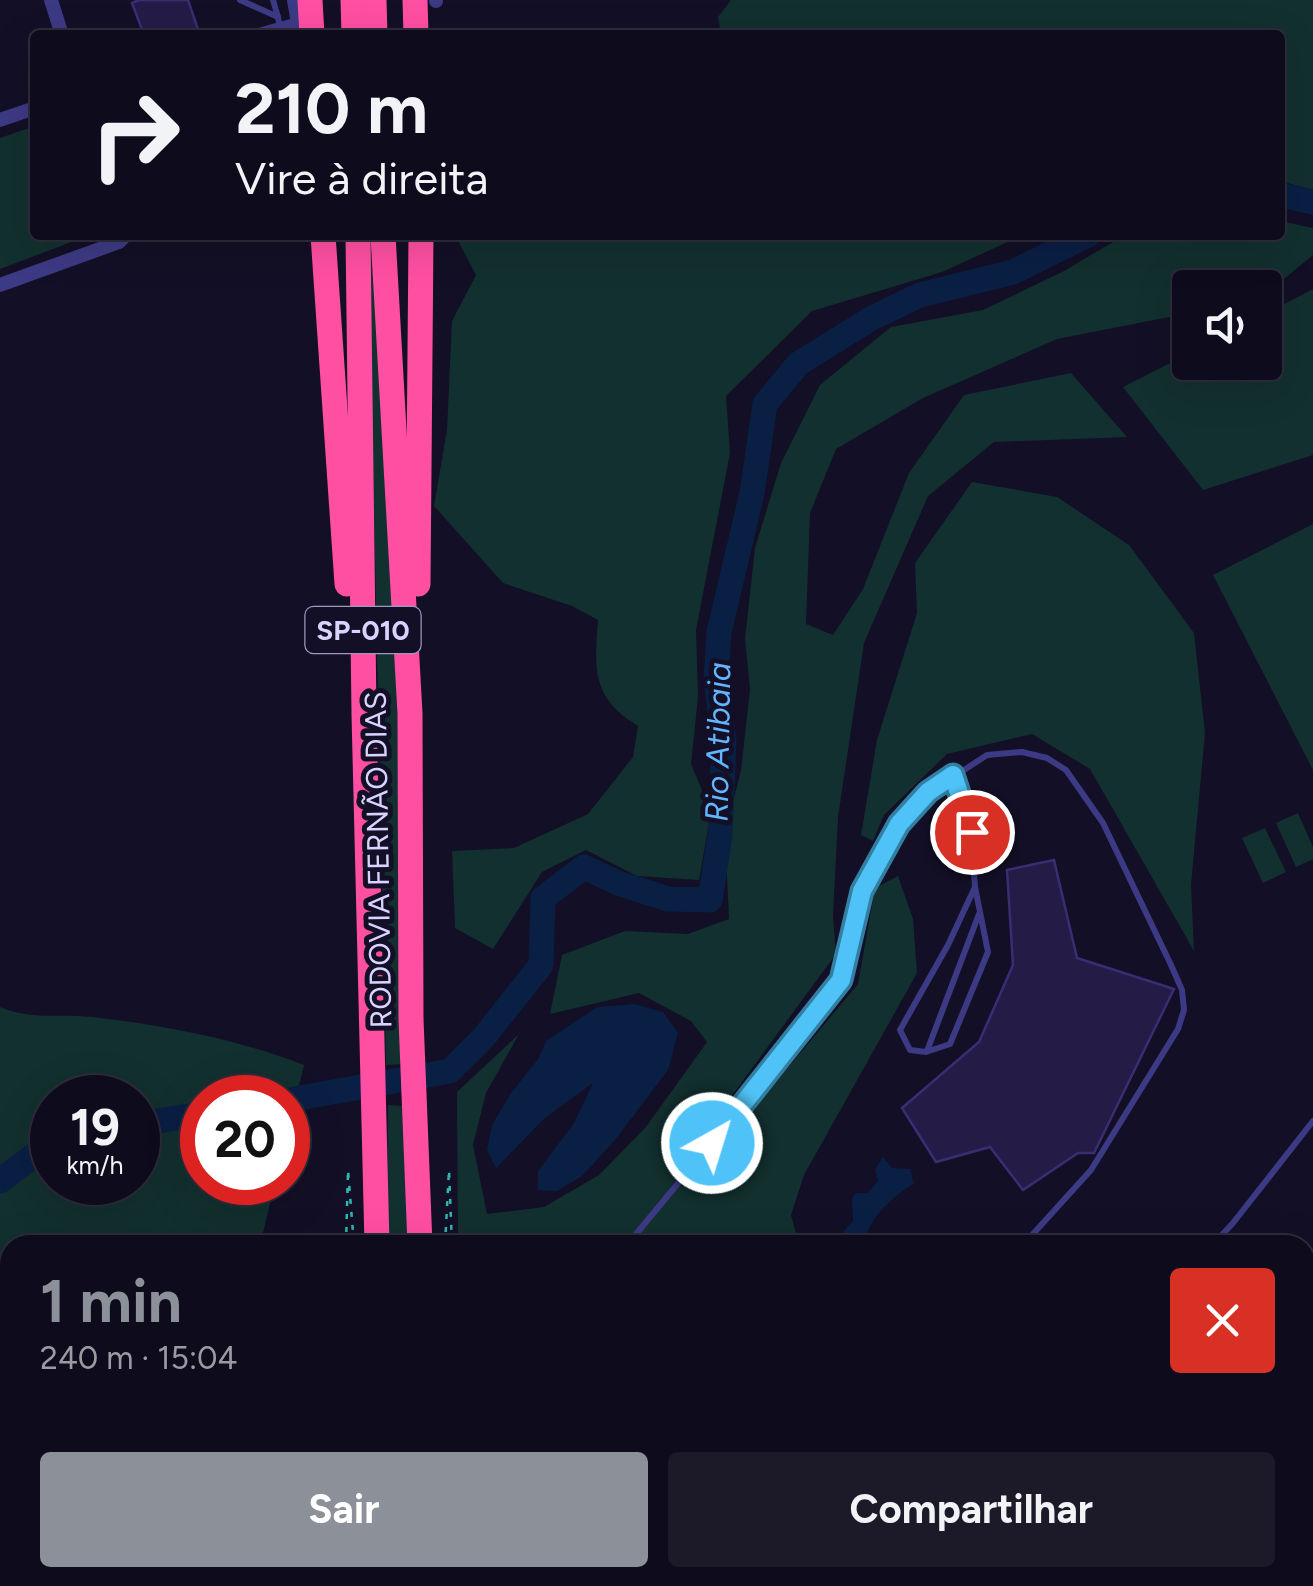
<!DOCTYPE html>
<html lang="pt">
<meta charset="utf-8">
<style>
:root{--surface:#0e0b1c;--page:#1c1929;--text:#f1f3f6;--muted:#9b9ba3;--line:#2e2b3b;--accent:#8c9099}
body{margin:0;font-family:Figtree,sans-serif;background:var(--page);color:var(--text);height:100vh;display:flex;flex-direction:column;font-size:38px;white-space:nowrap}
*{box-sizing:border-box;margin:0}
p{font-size:32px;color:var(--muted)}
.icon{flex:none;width:55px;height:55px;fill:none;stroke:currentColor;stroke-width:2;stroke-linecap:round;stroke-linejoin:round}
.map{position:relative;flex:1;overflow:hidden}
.side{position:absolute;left:0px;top:1235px;width:1315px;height:352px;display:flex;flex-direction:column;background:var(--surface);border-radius:30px 30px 0 0;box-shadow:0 10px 40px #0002,0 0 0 2px var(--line)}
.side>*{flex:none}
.guide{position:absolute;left:30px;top:30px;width:1255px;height:210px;border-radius:10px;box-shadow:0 10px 40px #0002,0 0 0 2px var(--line);background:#0e0b1c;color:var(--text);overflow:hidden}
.controls{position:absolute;left:1172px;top:270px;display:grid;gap:20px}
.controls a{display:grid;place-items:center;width:110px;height:110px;border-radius:10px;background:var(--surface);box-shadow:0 10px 40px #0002,0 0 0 2px var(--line);font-size:50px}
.speed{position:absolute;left:30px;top:1075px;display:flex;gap:20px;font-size:50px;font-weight:700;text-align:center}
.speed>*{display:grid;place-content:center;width:130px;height:130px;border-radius:50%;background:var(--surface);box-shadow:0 10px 40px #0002,0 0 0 2px var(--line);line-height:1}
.speed small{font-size:25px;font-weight:400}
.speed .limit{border:15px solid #d22;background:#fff;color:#111}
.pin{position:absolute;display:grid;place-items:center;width:85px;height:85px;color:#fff;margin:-42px;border:5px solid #fff;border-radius:50%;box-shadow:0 2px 10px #0007}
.me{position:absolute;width:110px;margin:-55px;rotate:39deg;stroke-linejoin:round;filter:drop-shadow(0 0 8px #0008)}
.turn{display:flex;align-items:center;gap:35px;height:210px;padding:0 40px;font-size:45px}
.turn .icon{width:130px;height:130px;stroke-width:2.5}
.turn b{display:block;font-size:70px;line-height:85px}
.round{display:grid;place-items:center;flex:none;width:105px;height:105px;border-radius:10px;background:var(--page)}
.head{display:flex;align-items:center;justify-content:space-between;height:170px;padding:0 40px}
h1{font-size:60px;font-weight:700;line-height:75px;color:var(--accent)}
.primary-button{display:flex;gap:20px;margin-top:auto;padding:20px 40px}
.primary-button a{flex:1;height:115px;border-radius:10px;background:var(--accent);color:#fff;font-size:40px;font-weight:700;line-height:115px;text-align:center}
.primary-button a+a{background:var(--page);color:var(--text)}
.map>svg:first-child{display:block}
.green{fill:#12302f;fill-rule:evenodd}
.water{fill:#0a1f44}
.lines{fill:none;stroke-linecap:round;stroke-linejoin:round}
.river{stroke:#0a1f44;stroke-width:25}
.building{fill:#241b47;stroke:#3b2d73;stroke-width:2.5}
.path{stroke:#2fb8b0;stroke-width:2.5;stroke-dasharray:5 8;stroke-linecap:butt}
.lane{stroke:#3d3a85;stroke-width:6}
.street{stroke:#3d3a85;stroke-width:14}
.highway{stroke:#ff4fa3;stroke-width:25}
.route-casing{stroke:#337fa1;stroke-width:25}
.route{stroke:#4fc3f7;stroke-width:18}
.labels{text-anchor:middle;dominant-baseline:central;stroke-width:10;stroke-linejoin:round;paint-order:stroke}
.shield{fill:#130f26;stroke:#9e99be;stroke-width:2.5}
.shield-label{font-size:28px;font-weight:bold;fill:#d9d4ff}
.street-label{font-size:30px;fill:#d9d4ff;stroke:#130f26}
.water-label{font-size:32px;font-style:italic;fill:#62b6ff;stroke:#130f26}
</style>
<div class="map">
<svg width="1313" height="1586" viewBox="0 0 1313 1586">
<rect width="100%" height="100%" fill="#130f26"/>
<g class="green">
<path d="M 731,0 L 1313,0 L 1313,190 L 1280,181 L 1280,35 L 721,35 L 718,17 Z"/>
<path d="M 35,126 L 35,235 L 90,235 L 0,269 L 0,138 Z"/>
<path d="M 1280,221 L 1313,228 L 1313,255 L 1267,293 L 1265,288 L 1190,288 L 1190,313 L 1057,339 L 923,398 L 836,449 L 810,513 L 806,624 L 833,635 L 863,589 L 909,473 L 964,395 L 1071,373 L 1127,437 L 994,442 L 928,496 L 864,643 L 838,817 L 833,916 L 836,954 L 714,1120 L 685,1146 L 713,1145 L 741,1124 L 858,984 L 875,888 L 898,876 L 913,919 L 917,973 L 804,1175 L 791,1215 L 799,1245 L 643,1245 L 629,1235 L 578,1245 L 458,1245 L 457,1092 L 519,1034 L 486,1093 L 473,1145 L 487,1214 L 544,1207 L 599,1175 L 646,1127 L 707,1042 L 691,1021 L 639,993 L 550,1014 L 562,955 L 625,931 L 688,934 L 729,919 L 725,831 L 741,771 L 750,689 L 745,639 L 755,548 L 781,463 L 820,385 L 891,327 L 983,310 L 1064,271 L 1125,235 L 1280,235 Z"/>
<path d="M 368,235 L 377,235 L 395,533 L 405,1064 L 386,1065 Z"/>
<path d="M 455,235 L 1023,235 L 942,272 L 812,311 L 726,396 L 730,453 L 696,630 L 698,697 L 691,764 L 711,812 L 699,880 L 637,876 L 586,850 L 542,872 L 493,949 L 455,928 L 452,851 L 514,848 L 588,814 L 633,757 L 638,726 C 592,698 594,670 598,620 L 572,606 L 503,583 L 434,506 L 447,430 L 452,321 L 476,275 Z"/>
<path d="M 1313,289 L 1313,455 L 1203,490 L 1123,387 L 1190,353 L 1190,362 L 1265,362 L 1265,314 Z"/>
<path d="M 972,482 L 1057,497 L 1129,545 L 1194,633 L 1205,733 L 1191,885 L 1194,951 L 1090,769 L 1032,734 L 947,754 L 884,815 L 873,841 L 861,835 L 877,740 L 917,613 L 915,563 Z"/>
<path d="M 1313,524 L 1313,770 L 1213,575 Z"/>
<path d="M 1298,813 L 1313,847 L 1313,859 L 1296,867 L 1276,823 Z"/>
<path d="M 1265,828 L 1286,872 L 1263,883 L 1242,838 Z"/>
<path d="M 0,1007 C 34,1021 57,1013 92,1017 C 163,1025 237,1039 304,1065 L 288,1131 L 288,1098 L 202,1098 L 202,1182 L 275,1183 L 260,1245 L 10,1245 L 10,1578 L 117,1578 L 90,1586 L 0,1586 ZM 52,1098 L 138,1098 L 138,1182 L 52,1182 Z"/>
<path d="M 388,1105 L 406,1106 L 408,1245 L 387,1245 Z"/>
<rect x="453" y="1578" width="338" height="8"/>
<path d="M 812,1578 L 989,1578 L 983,1586 L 813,1586 Z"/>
</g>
<g class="water">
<path d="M 635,1004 L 663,1012 L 678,1033 L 668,1070 L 615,1140 L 582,1176 L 557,1191 L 538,1190 L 538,1171 L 574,1123 L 593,1083 L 545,1118 L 496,1168 L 487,1150 L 492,1125 L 511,1093 L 539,1058 L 546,1041 L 597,1007 Z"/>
<path d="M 883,1157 L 892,1168 L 910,1169 L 914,1184 C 893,1195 866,1221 864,1245 L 845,1245 L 837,1239 L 853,1221 L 852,1198 L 856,1193 L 868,1193 L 878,1181 L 875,1170 Z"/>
</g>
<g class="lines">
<g class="river">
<path d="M 1280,195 L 1313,202"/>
<path d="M 288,1100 L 450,1071 L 484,1037 L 541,965 L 543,898 L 584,867 L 618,883 L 668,899 L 710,900 L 720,835 L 724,742 L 716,680 L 719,632 L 752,493 L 765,404 L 798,364 L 872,318 L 920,295 L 1013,272 L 1088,235"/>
<path d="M 138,1124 L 202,1114"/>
<path d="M 0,1181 L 37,1153 L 52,1148"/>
</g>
</g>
<g class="building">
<path d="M 139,0 L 188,0 L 200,35 L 144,35 L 132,3 Z"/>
<path d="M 1054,860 L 1077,958 L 1174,989 L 1094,1153 L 1078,1153 L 1023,1190 L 990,1147 L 936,1162 L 902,1108 L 979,1042 L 1013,965 L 1007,870 Z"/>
</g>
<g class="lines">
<g class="path">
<path d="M 346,1245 L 348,1170 L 354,1245"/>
<path d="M 445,1245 L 449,1170 L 452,1245"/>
</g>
<g class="lane">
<path d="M 240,0 L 278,17 L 280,28"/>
<path d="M 273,0 L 278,17"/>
<path d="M 953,775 L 971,832 L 975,887 L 988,952 L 950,1044 L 926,1052 L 910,1050 L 900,1030 L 948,945 L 975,887"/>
<path d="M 927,1051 L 979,914"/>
<path d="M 627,1245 L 776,1065 L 841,980 L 862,891 L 899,824 L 929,793 L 987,755 L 1022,752 L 1047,758 L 1066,770 L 1103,823 L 1171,965 L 1182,990 L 1184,1010 L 1178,1029 L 1091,1170 L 1023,1245"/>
<path d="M 1207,1245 L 1220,1237 L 1233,1223 L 1313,1121"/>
</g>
<g class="street">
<path d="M 51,0 L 62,35"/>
<path d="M 294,0 L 299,29"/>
<path d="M 436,0 L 436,1"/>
<path d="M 259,35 L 298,24"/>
<path d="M 0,120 L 35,108"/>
<path d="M 0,285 L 119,242 L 126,235"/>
<path d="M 1305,1506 L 1313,1504"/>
<path d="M 802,1578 L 803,1586"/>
<path d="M 1008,1578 L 1015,1586"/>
<path d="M 1175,1586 L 1177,1578"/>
</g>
<g class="highway">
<path d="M 310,0 L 312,35"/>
<path d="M 353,0 L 354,35"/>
<path d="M 374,0 L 375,35"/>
<path d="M 415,0 L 416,35"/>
<path d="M 323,235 L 347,584"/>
<path d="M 358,235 L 364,714 L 377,1245"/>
<path d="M 383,235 L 410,713 L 411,1019 L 420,1245"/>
<path d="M 418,584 L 421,235"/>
<path d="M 380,1578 L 380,1586"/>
<path d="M 424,1578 L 424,1586"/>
</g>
</g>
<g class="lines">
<defs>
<path id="route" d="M 712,1143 L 841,980 L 862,891 L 899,824 L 928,792 L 953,775 L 972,832"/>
</defs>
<use href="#route" class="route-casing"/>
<use href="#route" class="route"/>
</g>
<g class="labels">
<rect class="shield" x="305.5" y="607" width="115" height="46" rx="8"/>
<g class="shield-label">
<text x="363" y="630">SP-010</text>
</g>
<g class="street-label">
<text transform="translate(378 860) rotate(-91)">RODOVIA FERNÃO DIAS</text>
</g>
<g class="water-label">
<text transform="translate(718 742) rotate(-89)">Rio Atibaia</text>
</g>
</g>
</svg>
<div class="controls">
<a><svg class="icon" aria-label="sound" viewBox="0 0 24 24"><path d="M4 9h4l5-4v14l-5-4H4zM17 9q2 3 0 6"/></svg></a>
</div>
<div class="speed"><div>19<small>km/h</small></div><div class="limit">20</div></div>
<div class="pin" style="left:972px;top:832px;background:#d93025"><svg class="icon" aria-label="arrive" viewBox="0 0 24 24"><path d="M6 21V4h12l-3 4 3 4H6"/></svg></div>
<svg class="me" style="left:712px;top:1143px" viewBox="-20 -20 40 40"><circle r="17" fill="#4fc3f7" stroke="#fff" stroke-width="3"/><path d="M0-11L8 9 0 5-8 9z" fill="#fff"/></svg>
<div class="guide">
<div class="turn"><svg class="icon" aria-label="right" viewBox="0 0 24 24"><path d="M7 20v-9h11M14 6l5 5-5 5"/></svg><div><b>210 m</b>Vire à direita</div></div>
</div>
<section class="side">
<div class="head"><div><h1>1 min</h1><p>240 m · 15:04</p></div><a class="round" style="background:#d93025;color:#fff"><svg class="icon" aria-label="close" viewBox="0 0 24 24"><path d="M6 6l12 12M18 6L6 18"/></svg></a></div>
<div class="primary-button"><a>Sair</a><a>Compartilhar</a></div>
</section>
</div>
